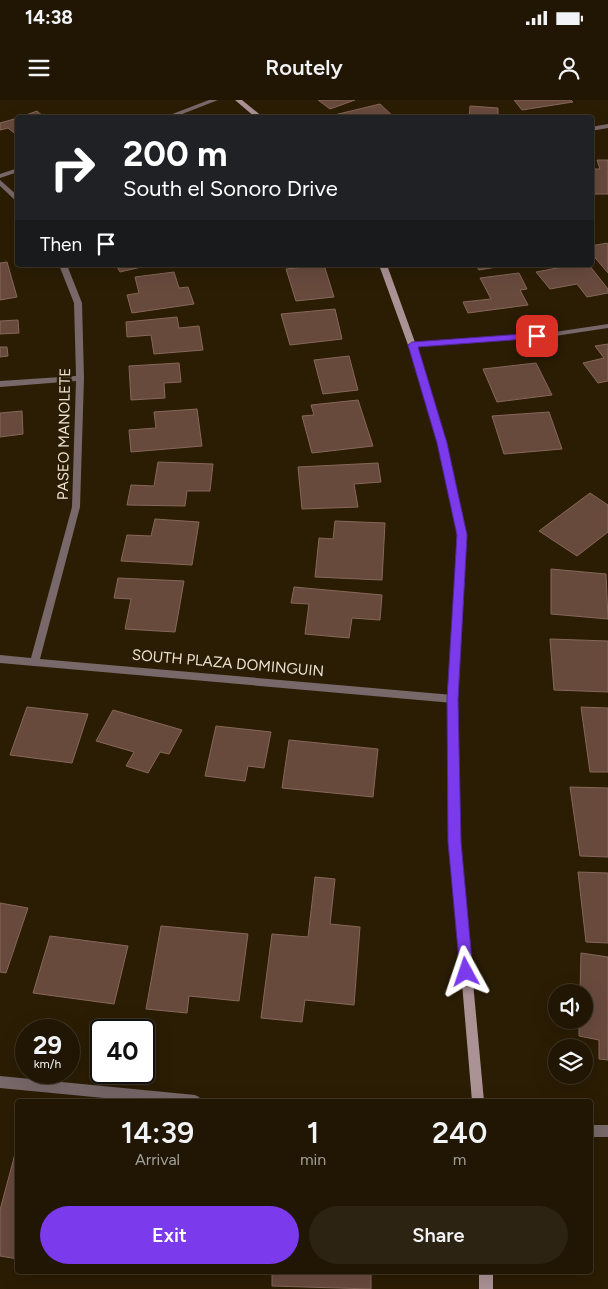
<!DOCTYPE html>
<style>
:root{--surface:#201603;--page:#2d2312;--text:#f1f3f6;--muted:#a29f9a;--line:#3d3525;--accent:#7c3aed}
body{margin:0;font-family:Figtree,sans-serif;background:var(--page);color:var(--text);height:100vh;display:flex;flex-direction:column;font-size:19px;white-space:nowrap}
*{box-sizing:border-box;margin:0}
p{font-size:16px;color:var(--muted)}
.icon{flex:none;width:28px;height:28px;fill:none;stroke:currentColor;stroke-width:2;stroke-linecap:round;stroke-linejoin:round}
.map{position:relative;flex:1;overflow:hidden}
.side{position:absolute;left:15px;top:999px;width:578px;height:175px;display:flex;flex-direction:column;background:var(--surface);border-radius:5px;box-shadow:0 5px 20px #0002,0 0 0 1px var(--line)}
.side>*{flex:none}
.banner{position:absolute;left:15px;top:15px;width:579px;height:152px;border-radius:5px;box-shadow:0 5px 20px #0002,0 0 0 1px var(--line);background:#202124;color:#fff;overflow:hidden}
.fabs{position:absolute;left:548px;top:884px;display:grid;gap:10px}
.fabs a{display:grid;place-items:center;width:45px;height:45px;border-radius:50%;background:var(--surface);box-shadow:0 5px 20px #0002,0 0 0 1px var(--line);font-size:25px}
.speed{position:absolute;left:15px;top:919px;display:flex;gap:10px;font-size:25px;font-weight:700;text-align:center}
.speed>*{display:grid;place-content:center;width:65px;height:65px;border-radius:50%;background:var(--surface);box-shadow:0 5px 20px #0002,0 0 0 1px var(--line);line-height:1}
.speed small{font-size:12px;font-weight:400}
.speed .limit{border:2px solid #111;border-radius:8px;background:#fff;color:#111}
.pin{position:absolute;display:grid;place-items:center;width:42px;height:42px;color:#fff;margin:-21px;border-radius:10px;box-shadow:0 2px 8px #0006}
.me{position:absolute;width:55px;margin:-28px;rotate:355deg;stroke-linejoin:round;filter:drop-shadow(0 0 4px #0008)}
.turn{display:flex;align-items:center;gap:18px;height:105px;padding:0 25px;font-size:22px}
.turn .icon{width:65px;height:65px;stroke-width:2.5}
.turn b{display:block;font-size:35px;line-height:42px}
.then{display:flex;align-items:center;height:48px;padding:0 25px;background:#0003;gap:10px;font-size:19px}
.eta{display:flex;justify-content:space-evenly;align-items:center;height:85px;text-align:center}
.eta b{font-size:30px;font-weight:600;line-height:35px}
.primary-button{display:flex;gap:10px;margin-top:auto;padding:10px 25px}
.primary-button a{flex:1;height:58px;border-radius:30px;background:var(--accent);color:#fff;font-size:20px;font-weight:600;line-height:58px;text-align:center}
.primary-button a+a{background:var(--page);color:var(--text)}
.status{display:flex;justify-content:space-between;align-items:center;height:35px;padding:0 25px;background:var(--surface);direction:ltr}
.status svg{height:14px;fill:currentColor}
header{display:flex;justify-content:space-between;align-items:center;height:65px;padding:0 25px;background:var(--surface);font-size:22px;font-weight:600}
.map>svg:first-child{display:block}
.building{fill:#684a3d;stroke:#86675a}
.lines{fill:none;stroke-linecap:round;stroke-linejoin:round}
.street{fill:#78686a;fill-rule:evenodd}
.secondary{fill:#ab9295;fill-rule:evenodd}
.route{fill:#7c3aed;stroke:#51269a}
.labels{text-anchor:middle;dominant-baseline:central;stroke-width:5;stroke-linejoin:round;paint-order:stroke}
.street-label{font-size:15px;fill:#ebe2d3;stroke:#2b1d04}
</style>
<div class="status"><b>14:38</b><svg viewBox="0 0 49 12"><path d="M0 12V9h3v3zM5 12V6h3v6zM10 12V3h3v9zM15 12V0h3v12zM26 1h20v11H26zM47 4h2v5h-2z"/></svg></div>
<header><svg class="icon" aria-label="menu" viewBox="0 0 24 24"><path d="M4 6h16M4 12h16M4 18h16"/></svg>Routely<svg class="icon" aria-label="person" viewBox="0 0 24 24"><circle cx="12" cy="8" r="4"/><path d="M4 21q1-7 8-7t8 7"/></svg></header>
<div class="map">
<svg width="608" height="1189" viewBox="0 0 608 1189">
<rect width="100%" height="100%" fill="#2b1d04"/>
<g class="building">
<path d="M 318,0 L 355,0 L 330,9 Z"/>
<path d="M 514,0 L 571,0 L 573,2 L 522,10 Z"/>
<path d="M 380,4 L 395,18 L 326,17 Z"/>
<path d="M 470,6 L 498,8 L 498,18 L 469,18 Z"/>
<path d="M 37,11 L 45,18 L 18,18 Z"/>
<path d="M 18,18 L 18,36 L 8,28 L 0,30 L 0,23 Z"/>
<path d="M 597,60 L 608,60 L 608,94 L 591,94 L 591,69 L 600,69 Z"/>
<path d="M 607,143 L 608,144 L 608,173 L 591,153 L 591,146 Z"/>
<path d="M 7,162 L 17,197 L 0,200 L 0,163 Z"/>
<path d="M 116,165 L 150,165 L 120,172 Z"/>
<path d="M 324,165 L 334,197 L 296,201 L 286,169 Z"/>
<path d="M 476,165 L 508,165 L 479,170 Z"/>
<path d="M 573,165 L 589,165 L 608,189 L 608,193 L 587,197 L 577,184 L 550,189 L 536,172 Z"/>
<path d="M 174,172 L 179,188 L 188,187 L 194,204 L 132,213 L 127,195 L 139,193 L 135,177 Z"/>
<path d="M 519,173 L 527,189 L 520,190 L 528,205 L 468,213 L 463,202 L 491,199 L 480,178 Z"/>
<path d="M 335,209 L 342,239 L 290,245 L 281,214 Z"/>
<path d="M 177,217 L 179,228 L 199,226 L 203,250 L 154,254 L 151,235 L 127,237 L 126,222 Z"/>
<path d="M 18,220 L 19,233 L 0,234 L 0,221 Z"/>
<path d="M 608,244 L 608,281 L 598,283 L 583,263 L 604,258 L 595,246 Z"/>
<path d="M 0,247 L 7,247 L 8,256 L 0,257 Z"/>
<path d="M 349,256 L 358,290 L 323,294 L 314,260 Z"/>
<path d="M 179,263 L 181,282 L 164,283 L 165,298 L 131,300 L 129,266 Z"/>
<path d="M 536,263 L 552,295 L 497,302 L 483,269 Z"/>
<path d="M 358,300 L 373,346 L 312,353 L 302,316 L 314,315 L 311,305 Z"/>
<path d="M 197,309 L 202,346 L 131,352 L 129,330 L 156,328 L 154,312 Z"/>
<path d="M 22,311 L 23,334 L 0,337 L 0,313 Z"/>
<path d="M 549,312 L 562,349 L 504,354 L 492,316 Z"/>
<path d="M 158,362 L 213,364 L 210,391 L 187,391 L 185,406 L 127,405 L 131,385 L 154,386 Z"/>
<path d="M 378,363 L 381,382 L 354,384 L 358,407 L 302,409 L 298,367 Z"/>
<path d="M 590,393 L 608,405 L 608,432 L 577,456 L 539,431 Z"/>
<path d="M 155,419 L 199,422 L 192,465 L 121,461 L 127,435 L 151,436 Z"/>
<path d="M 335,421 L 385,423 L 382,480 L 315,477 L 319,438 L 333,439 Z"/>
<path d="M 551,469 L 606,474 L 608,519 L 551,514 Z"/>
<path d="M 118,478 L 184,481 L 175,532 L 125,529 L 131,499 L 114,498 Z"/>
<path d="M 294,487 L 382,495 L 380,520 L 352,518 L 349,538 L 305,534 L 309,504 L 291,503 Z"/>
<path d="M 550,539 L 608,541 L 608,592 L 554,590 Z"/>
<path d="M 27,607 L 88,614 L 72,663 L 10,655 Z"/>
<path d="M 581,607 L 608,608 L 608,672 L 590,672 Z"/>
<path d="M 113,610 L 182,630 L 169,654 L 160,652 L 148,673 L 126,666 L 134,652 L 96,641 Z"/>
<path d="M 216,626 L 271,632 L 264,668 L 248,666 L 245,681 L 205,676 Z"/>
<path d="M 289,640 L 378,649 L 373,697 L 282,688 Z"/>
<path d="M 570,687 L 608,688 L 608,757 L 580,756 Z"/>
<path d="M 578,772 L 608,773 L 608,843 L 586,842 Z"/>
<path d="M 315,777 L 335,779 L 330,824 L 360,827 L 354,905 L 305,900 L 302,922 L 261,918 L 272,834 L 308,837 Z"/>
<path d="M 0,803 L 28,808 L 6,873 L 0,872 Z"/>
<path d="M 161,826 L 248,834 L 239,901 L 189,896 L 187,913 L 146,909 Z"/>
<path d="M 50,836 L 128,846 L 114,904 L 33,893 Z"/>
<path d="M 581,853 L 608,857 L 608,960 L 599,959 L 599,940 L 579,936 L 579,920 L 584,920 L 584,892 L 580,892 Z"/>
<path d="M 15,1054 L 18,1054 L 18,1159 L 0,1156 L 0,1110 Z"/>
<path d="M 272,1171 L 371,1171 L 371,1189 L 272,1186 Z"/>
</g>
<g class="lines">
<g class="street">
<path d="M 209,0 L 218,0 L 172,18 L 162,18 Z"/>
<path d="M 608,24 L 608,28 L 591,31 L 591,27 Z"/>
<path d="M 18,68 L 18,72 L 0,78 L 0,74 Z"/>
<path d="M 0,80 L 18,96 L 18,103 L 0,86 Z"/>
<path d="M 59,165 L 67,165 L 82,203 L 84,278 L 80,407 L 40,559 L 453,595 L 457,596 L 458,599 L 457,602 L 453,603 L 0,563 L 0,555 L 31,558 L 72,407 L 76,281 L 0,287 L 0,281 L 76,276 L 74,203 Z"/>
<path d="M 608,224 L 608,228 L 555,236 L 412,247 L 408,245 L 412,243 L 555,232 Z"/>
<path d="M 0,976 L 195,995 L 199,997 L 201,1001 L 135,1001 L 0,988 Z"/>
<rect x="590" y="1025" width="18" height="12"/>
</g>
<g class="secondary">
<path d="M 235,0 L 242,0 L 264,18 L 256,18 Z"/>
<path d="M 379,165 L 387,165 L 416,245 L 446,343 L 467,435 L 458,599 L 460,742 L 484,1001 L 472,1001 L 450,742 L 448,599 L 457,435 L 438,343 L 408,245 Z"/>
<rect x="479" y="1171" width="14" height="18"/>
</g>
</g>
<path class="route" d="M 537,233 L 542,236 L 540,238 L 418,247 L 447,343 L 467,435 L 458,599 L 461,742 L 473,872 L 471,876 L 466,878 L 462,876 L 460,872 L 448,742 L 447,599 L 457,435 L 437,343 L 408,245 L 412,242 Z"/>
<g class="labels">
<g class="street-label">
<text transform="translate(64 334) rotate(-89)">PASEO MANOLETE</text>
<text transform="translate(228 563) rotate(5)">SOUTH PLAZA DOMINGUIN</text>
</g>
</g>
</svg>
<div class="fabs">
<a><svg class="icon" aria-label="sound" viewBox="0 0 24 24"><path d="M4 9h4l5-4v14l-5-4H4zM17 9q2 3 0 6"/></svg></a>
<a><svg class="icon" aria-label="layers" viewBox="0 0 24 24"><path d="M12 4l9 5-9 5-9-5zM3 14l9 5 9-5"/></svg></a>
</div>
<div class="speed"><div>29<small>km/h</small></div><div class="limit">40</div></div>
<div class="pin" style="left:537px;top:236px;background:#d93025"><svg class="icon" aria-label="arrive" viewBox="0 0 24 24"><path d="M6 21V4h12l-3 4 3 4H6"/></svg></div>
<svg class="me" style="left:466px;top:872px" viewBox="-20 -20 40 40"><path d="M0-17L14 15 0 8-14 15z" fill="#7c3aed" stroke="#fff" stroke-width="4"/></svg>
<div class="banner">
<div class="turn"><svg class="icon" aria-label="right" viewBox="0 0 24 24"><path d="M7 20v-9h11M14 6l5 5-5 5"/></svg><div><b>200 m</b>South el Sonoro Drive</div></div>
<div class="then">Then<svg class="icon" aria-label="arrive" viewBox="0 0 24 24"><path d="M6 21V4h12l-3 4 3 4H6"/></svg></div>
</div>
<section class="side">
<div class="eta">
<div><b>14:39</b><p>Arrival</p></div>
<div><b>1</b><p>min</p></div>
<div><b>240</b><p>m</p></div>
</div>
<div class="primary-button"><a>Exit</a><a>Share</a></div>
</section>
</div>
